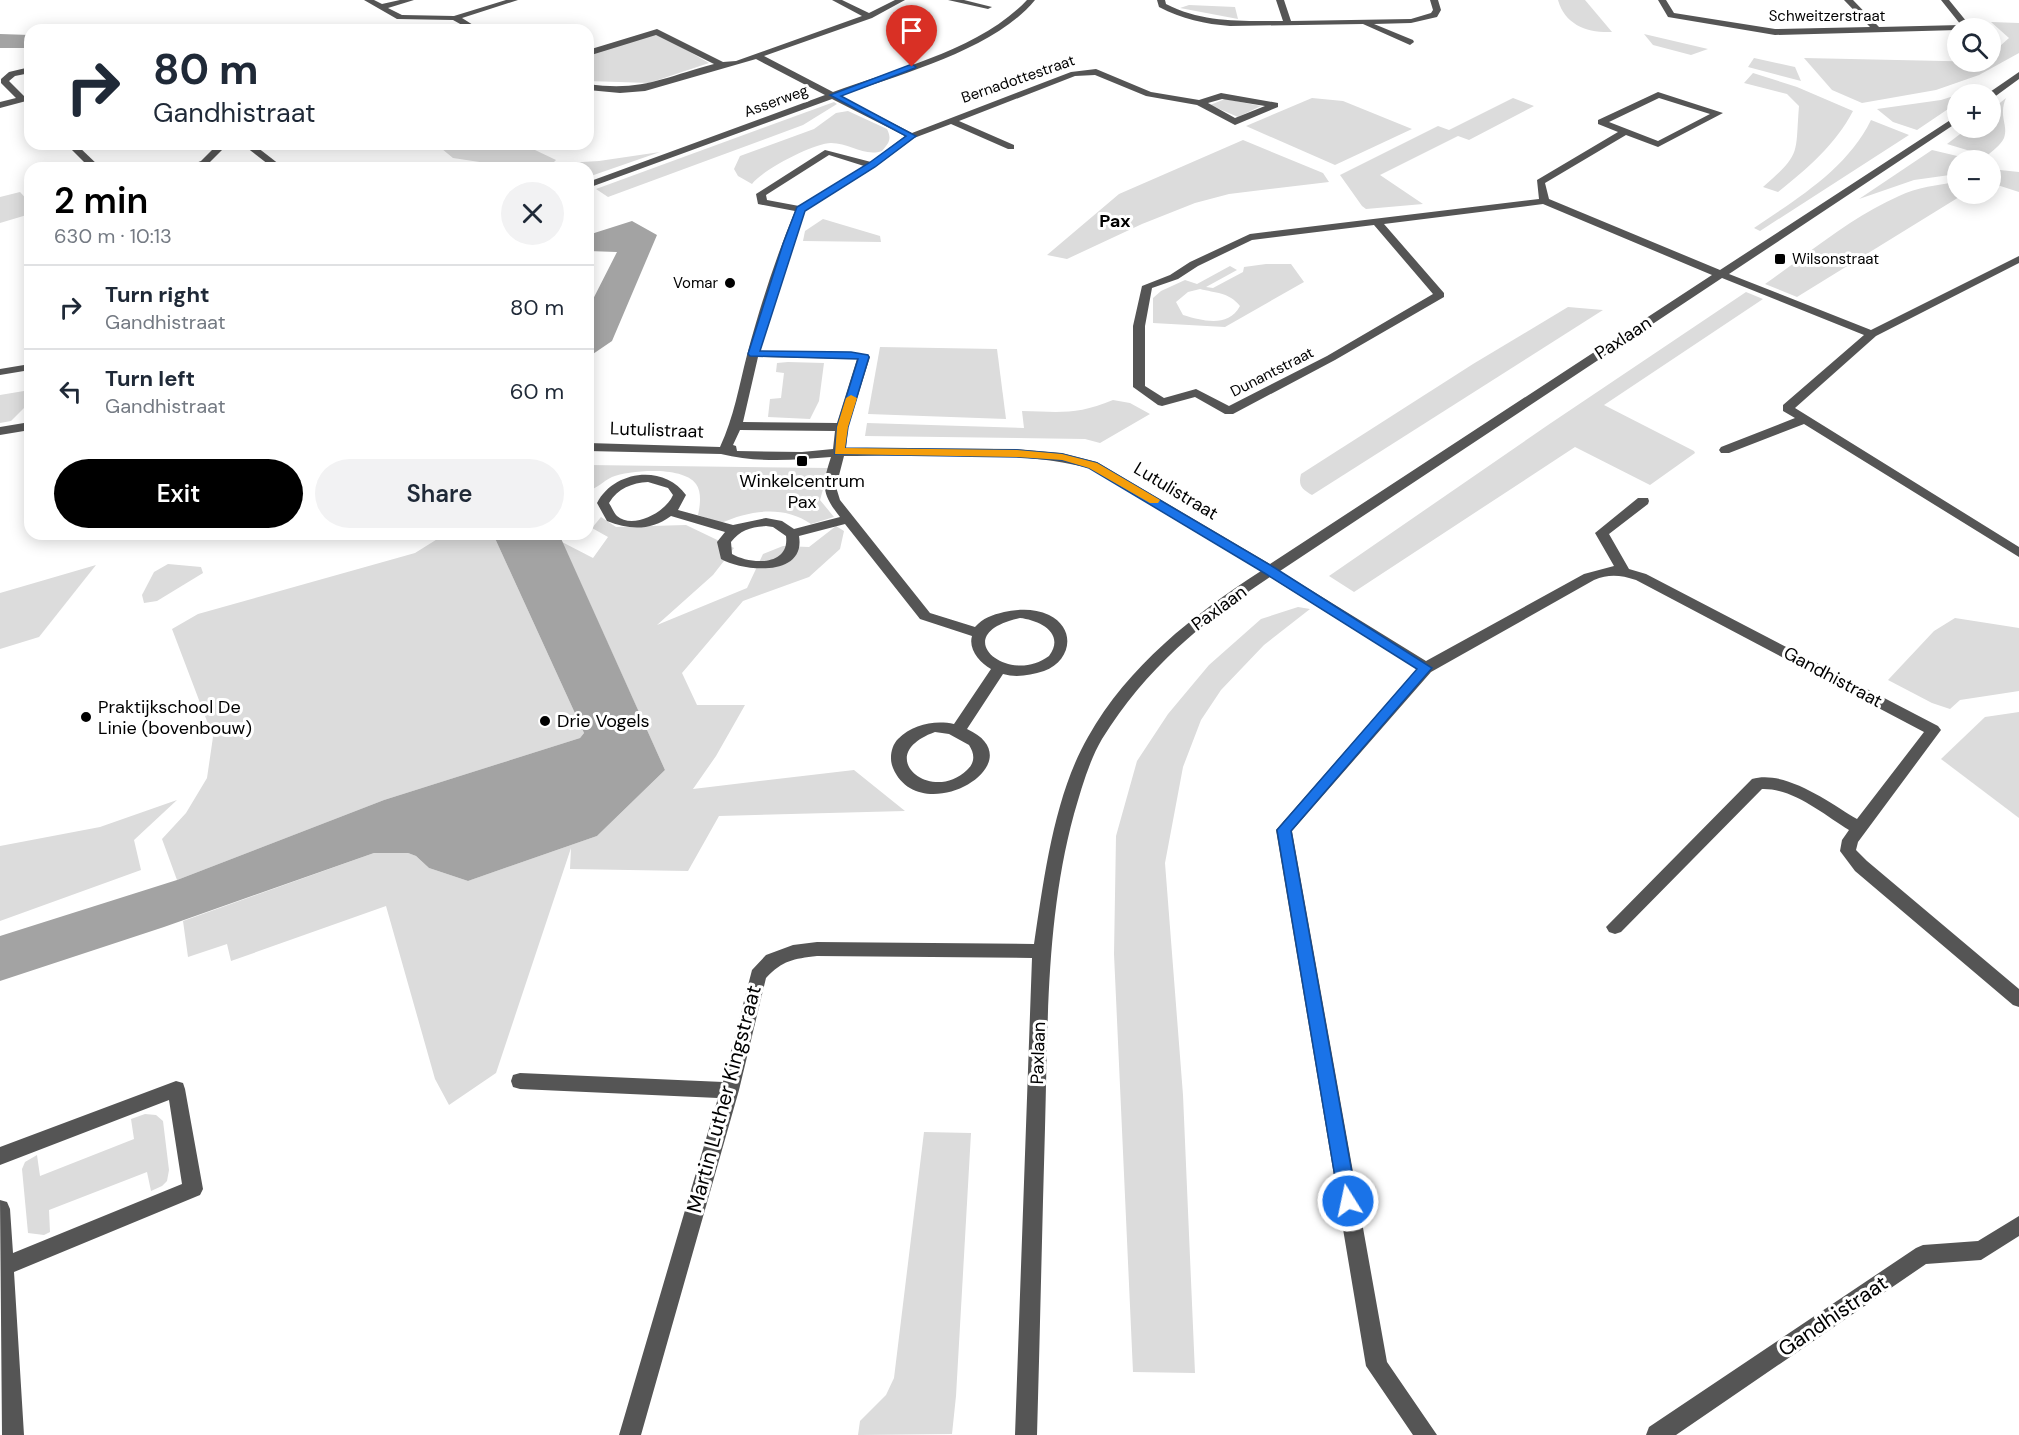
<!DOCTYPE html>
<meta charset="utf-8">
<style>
:root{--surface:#fff;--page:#f2f2f3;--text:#1f2937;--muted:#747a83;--line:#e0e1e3;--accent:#000}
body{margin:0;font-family:"DM Sans",sans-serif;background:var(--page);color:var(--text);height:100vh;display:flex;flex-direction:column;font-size:22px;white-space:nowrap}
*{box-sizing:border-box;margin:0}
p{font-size:20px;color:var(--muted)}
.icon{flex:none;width:33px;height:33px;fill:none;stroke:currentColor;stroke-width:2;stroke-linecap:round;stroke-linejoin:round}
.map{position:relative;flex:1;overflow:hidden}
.panel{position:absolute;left:24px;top:162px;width:570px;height:378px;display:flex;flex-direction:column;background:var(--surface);border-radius:18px;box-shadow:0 3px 15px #0003}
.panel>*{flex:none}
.guide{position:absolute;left:24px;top:24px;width:570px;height:126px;border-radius:18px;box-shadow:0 3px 15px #0003;background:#fff;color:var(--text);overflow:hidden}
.fabs{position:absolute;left:1947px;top:18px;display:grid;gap:12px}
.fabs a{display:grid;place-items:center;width:54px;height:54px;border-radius:50%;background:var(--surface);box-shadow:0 3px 15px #0003;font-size:30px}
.pin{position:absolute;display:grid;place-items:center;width:51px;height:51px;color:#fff;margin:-62px -26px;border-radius:50% 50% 50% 0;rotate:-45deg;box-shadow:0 0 6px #0007}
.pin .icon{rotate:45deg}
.me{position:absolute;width:66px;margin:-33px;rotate:350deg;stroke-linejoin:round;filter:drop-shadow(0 0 4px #0008)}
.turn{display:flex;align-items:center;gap:21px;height:126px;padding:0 30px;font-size:27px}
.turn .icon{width:78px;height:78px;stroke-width:2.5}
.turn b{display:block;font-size:42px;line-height:51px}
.round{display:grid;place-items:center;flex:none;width:63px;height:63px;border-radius:32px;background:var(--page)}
.headline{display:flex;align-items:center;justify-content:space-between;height:102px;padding:0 30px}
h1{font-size:36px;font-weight:600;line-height:45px;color:var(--accent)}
.cta{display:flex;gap:12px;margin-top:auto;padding:12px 30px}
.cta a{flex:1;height:69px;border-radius:36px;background:var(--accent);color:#fff;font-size:24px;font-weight:600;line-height:69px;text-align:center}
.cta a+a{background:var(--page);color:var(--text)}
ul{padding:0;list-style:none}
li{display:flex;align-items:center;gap:18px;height:84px;padding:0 30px;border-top:2px solid var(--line)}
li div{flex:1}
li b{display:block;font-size:22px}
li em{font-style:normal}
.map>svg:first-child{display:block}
.green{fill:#dcdcdc;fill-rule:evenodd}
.water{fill:#a3a3a3}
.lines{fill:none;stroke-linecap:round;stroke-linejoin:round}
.minor{fill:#555;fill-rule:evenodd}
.route{fill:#1a73e8;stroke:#114b97;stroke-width:1.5}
.slow{fill:#f59e0b}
.poi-dot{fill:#000;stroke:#fff;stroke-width:2}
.labels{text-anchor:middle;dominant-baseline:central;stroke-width:6;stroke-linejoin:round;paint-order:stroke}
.far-street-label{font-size:15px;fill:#000;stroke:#fff}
.far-poi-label{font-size:15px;fill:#000;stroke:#fff;text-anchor:start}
.far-quarter-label{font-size:18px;font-weight:bold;fill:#000;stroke:#fff}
.street-label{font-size:18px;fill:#000;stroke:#fff}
.poi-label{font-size:18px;fill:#000;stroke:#fff;text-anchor:start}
.near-street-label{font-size:21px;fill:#000;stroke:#fff}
</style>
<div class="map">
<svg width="2019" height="1435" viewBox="0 0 2019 1435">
<rect width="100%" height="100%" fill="#fff"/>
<g class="green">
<path d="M 1558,0 L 1585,0 L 1612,32 C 1587,33 1565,25 1558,0 Z"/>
<path d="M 1189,5 L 1235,7 L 1238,19 L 1180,8 Z"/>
<path d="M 1991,22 L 2019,23 L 2019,53 L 1979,75 L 1936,90 L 1862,103 L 1832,90 L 1804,58 L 1990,62 L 1991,54 L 2009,38 Z"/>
<path d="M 657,33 L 709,63 L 649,83 L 588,81 L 588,54 Z"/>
<path d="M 1644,34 L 1708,49 L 1691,55 L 1653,45 Z"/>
<path d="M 1754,58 L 1795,67 L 1801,81 L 1748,67 Z"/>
<path d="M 1753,73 L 1797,87 L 1853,111 C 1836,144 1807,169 1778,192 L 1763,187 C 1802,153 1795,155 1799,106 L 1787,94 L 1744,83 Z"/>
<path d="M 1957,95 L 1957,103 L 1917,130 L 1893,122 L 1877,109 L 1941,100 Z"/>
<path d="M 1312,98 L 1343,101 L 1412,129 L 1335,165 L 1246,126 Z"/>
<path d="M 1513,98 L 1534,106 L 1469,140 L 1458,136 L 1380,175 L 1423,204 L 1366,209 L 1362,206 L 1340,175 L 1438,126 L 1449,130 Z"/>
<path d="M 2006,98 C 1998,116 2009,126 2004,138 C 2001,145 1992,151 1987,156 L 1947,144 L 1968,128 L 1990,128 L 1991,110 Z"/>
<path d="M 1225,99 L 1261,106 L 1238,117 L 1210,105 Z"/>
<path d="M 834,102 L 837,104 L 803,125 L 608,197 L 596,189 Z"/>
<path d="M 848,111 L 887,129 C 892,139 889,143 882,151 C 864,157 850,143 831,143 C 814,143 762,170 752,184 L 738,176 L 734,169 L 740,156 L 814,129 L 836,113 Z"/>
<path d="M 1871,120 L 1909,135 L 1760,231 L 1754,228 C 1798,198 1847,169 1871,120 Z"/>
<path d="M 1243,140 L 1323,173 L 1329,182 L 1229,194 L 1195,203 L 1142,224 L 1067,259 L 1047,255 L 1119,194 Z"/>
<path d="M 436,144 L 535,144 L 535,150 L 556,160 L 548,168 L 506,166 L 453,158 Z"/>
<path d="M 1932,150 L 1974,160 L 1958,160 L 1957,174 L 1914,180 L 1859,199 Z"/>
<path d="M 660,152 L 588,177 L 588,168 L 565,168 L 565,163 L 599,161 Z"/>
<path d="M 2000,170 L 2019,172 L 2019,192 L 1991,183 L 1991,175 Z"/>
<path d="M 1957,182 L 1958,194 L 1964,194 L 1797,297 L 1765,284 C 1808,254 1851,217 1899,196 C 1917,187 1938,185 1957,182 Z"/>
<path d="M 20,192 L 30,203 L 30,214 L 0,223 L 0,197 Z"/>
<path d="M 823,219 L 880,236 L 881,242 L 803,241 L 805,231 Z"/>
<path d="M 1266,264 L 1291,264 L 1304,282 L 1225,327 L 1153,323 L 1153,298 L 1161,291 L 1185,280 L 1197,284 L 1230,266 L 1237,270 L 1206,287 L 1213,288 L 1243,272 L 1244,267 ZM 1200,289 C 1215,293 1229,292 1240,306 C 1228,328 1203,321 1183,315 L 1176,302 L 1188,292 Z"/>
<path d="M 1746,292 L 1763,299 L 1604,405 L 1694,451 L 1695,453 L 1650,485 L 1575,447 L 1354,592 L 1329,576 L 1548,425 Z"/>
<path d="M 1568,307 L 1603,310 L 1312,495 C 1302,489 1298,486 1301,474 L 1473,364 Z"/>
<path d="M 880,347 L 997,349 L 1006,419 L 868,414 Z"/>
<path d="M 788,362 L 824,363 L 819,401 L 810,419 L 768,417 L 770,399 L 781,398 L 784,373 L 776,372 L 777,363 Z"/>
<path d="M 30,390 L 30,402 L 11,421 L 0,423 L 0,395 Z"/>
<path d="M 1113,400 L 1130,403 L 1150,414 L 1100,443 L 1085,439 L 865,436 L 867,423 L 1024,428 L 1022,411 C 1060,412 1077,415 1113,400 Z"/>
<path d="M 588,465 L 829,468 L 820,500 L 834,517 L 811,524 C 784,505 750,510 721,523 L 698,515 C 700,506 702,492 696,484 C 683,466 631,470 612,477 C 603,481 598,488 588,491 Z"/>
<path d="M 601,517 L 616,527 L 686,525 L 734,548 L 713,575 L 657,625 L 747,588 L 763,554 L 783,546 L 809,547 L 836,526 L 844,531 L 840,549 L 809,577 L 743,601 L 682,673 L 697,705 L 745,705 L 716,756 L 693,789 L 854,770 L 905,811 L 719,816 L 688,871 L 570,869 L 571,848 L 496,1073 L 449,1105 L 435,1079 L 386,906 L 231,961 L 227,944 L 188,957 L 183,921 L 374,853 L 408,853 L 416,856 L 429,868 L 468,881 L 597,836 L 665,770 L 562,542 L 593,558 L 608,537 L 592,528 Z"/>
<path d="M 441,534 L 493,534 L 584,733 L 580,738 L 384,800 L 177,880 L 162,839 L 186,813 L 207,778 L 213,737 L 172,629 L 198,614 L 415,553 L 439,538 Z"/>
<path d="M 168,564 L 201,567 L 203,573 L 157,601 L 144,603 L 142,595 L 154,572 Z"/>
<path d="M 96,565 L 39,637 L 0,649 L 0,593 Z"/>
<path d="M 1298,607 L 1310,609 L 1264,645 L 1221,690 L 1201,720 L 1183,767 L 1165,863 L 1183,1095 L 1195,1373 L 1133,1372 L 1114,954 L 1116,836 L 1137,761 L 1168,714 L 1209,665 L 1261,619 Z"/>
<path d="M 1955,618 L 2019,628 L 2019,691 L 1960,700 L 1950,709 L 1932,703 L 1888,680 L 1934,631 Z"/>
<path d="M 2019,712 L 2019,818 L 1941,759 L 1985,717 Z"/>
<path d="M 177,800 L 134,840 L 141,870 L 0,921 L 0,846 L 100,827 Z"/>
<path d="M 145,1114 L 156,1115 L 163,1121 L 169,1170 L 167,1181 L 162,1186 L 151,1191 L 147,1172 L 49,1210 L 50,1232 L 44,1235 L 28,1233 L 22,1169 L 25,1162 L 37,1155 L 40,1176 L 134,1139 L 131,1119 Z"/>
<path d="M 924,1132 L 971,1133 L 956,1396 L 952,1434 L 858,1435 L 860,1421 L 886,1395 L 894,1378 Z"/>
</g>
<g class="water">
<path d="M 234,25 L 297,25 L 303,30 L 106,30 L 218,30 Z"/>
<path d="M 0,34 L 30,35 L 30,48 L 0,48 Z"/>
<path d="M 632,221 L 657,235 L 612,341 L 590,356 L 588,360 L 588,309 L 617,252 L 588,251 L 588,235 Z"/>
<path d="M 493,534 L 559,534 L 665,770 L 597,836 L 468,881 L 429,868 L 416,856 L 408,853 L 374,853 L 164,927 L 0,981 L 0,936 L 177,880 L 384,800 L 580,738 L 584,733 Z"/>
</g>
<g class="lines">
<g class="minor">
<path d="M 364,0 L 374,0 L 382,4 L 400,0 L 414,0 L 388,8 L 402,15 L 454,16 L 506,0 L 518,0 L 462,18 L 481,30 L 471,30 L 453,20 L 397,19 Z"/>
<path d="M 832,0 L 842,0 L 869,13 L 895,0 L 905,0 L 872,18 L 764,56 L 833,92 C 896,69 980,50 1027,0 L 1035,0 C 994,50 900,74 840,96 L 912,133 L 1071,72 L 1096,69 L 1151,92 L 1199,100 L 1221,93 L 1278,103 L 1278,107 L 1235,125 L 1197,105 L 1146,96 L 1095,75 L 1075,76 L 959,121 L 1014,145 L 1014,149 L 1008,149 L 951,124 L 914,138 L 875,167 L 805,211 L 792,244 L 760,351 L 851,352 L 868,355 L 870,357 L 848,427 L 846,448 L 1016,449 L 1062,453 L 1097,462 L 1270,564 L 1712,275 L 1543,204 L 1384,224 L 1444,293 L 1444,297 L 1335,360 L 1233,414 L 1225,414 L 1195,397 L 1162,406 L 1158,405 L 1133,387 L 1133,326 L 1142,286 L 1170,275 L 1190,262 L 1250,234 L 1539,199 L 1537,180 L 1618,132 L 1598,124 L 1598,120 L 1658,92 L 1723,113 L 1658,147 L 1626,135 L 1545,183 L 1549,199 L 1720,270 L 1958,115 L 1958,122 L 1729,274 L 1871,330 L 2019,256 L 2019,263 L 1876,336 L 1795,408 L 2019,547 L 2019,557 L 1804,424 L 1729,453 L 1721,453 L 1719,450 L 1721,447 L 1795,418 L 1783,411 L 1783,405 L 1864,335 L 1722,278 L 1280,571 L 1426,661 L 1584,574 L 1614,566 L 1595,533 L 1638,498 L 1648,498 L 1649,501 L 1648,504 L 1609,534 L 1629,569 L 1646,574 L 1938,726 L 1941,730 L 1938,734 L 1858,842 L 1856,850 L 1867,861 L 2019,989 L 2019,1007 L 2013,1005 L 1855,871 L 1840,851 L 1842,840 L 1849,830 C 1823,814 1793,788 1762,789 L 1621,932 L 1615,934 L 1609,932 L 1606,927 L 1752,779 C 1785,769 1830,803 1857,819 L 1924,732 L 1636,580 C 1620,575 1609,574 1594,580 L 1431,672 L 1292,831 L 1387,1362 L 1437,1435 L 1413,1435 L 1366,1366 L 1276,830 L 1417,669 L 1270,577 C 1202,622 1146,668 1102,739 C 1089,761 1081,790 1074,814 C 1046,917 1048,1023 1045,1128 C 1042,1230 1040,1333 1037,1435 L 1015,1435 L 1032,958 L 817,956 C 793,959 783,960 766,978 L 739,1090 L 641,1435 L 619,1435 L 718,1098 L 520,1089 L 513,1087 L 511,1081 L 513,1075 L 520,1073 L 723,1082 L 752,970 L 766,955 L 793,945 L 817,942 L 1034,944 C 1044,878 1054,796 1088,737 C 1128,666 1193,615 1261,571 L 1089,468 C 1015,449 921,456 844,456 L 836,487 L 840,500 L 930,613 L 975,627 C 983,618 992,615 1004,612 C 1019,609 1034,608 1049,615 C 1077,629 1071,661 1044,671 C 1030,675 1017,678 1003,674 L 967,729 C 1039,762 920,832 893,768 C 889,759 891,746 898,739 C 913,724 935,720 954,724 L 991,669 C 980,663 968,649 972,636 L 920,619 L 845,524 L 799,536 C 806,577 744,572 721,559 L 717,542 L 725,532 L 671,516 C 651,531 629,530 607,521 L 597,503 C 614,470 664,464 686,495 L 678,510 L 733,525 L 766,518 L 782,521 L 794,529 L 840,517 C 821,493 822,485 831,457 C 795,460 757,463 721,454 L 588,451 L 588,443 L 720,447 C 734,417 739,386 747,355 C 760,306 776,257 795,211 L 758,204 L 756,194 L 825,150 L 871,162 L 905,136 L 832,99 L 588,188 L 588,182 L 825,95 L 756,59 L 645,91 L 620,93 L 588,90 L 588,84 C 642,92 664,77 714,64 L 656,35 L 588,56 L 588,50 L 657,29 L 723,62 L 736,61 L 862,16 ZM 1659,98 L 1710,114 L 1658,141 L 1609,122 ZM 1222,99 L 1265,106 L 1235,118 L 1208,103 ZM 829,155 L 864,166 L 799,206 L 767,200 L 766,195 ZM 1374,225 L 1433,294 L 1327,356 L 1229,406 L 1196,389 L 1164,398 L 1145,386 L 1145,326 L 1152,288 L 1178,279 L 1198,266 L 1252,240 ZM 758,357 L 857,359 L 837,423 L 743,422 ZM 740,430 L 835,431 L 833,449 L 802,452 L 737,451 L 736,446 L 733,445 ZM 648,482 L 668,488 L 673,495 C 666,512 633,530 617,516 C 614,513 611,506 609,503 C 618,488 632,483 648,482 ZM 766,526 L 773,527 L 786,536 C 790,566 751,565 732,554 L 731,542 C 740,530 751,527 766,526 ZM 1020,618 C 1039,620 1066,633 1049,656 C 1008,687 945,634 1020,618 ZM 935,732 L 949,734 L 969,745 C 975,754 975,763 967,770 C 931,805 871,755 935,732 Z"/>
<path d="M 948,0 L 964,0 L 992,7 L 988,9 Z"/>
<path d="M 1157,0 L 1165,0 L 1166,4 C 1203,23 1242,21 1283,21 L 1276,0 L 1284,0 L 1291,21 L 1411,19 L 1431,13 L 1433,10 L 1430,0 L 1438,0 L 1441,10 L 1437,17 L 1411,23 L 1374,24 L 1413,40 L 1414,42 L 1410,45 L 1363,24 L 1230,26 C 1205,24 1182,19 1159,7 Z"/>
<path d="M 1658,0 L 1666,0 L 1674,13 L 1775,29 L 1870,27 L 1844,0 L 1853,0 L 1879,27 L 1961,25 L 1941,0 L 1949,0 L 1971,27 L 1958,30 L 1775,35 L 1668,17 Z"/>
<path d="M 30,67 L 30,73 L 15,76 L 9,81 L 24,96 L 30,94 L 30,100 L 0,108 L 0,102 L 16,98 L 1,83 L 1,79 L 9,72 Z"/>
<path d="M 2019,72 L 2019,79 L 1993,98 L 1990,99 L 1990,94 L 1987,94 Z"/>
<path d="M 66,144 L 76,144 L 101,168 L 90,168 Z"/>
<path d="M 218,144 L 228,144 L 207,165 L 183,168 L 201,161 Z"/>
<path d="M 242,144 L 253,144 L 284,168 L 273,168 Z"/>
<path d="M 30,364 L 30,370 L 0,375 L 0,369 Z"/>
<path d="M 30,422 L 30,430 L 0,435 L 0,427 Z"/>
<path d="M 176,1081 L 183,1083 L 185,1089 L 203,1189 L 200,1195 L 14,1272 L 24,1435 L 2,1435 L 0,1200 L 7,1202 L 10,1209 L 13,1253 L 182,1184 L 169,1100 L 0,1165 L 0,1147 Z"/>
<path d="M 2019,1216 L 2019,1236 L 1981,1260 L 1926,1264 L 1676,1435 L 1646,1435 L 1649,1427 L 1916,1248 L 1923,1245 L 1978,1241 Z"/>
</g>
</g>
<path class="route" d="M 912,64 L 916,67 L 915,68 L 841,96 L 916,136 L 875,167 L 805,211 L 760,351 L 851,352 L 868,355 L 869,357 L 848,427 L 845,448 L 1017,450 L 1062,454 L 1097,463 L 1275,568 L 1432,668 L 1291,831 L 1357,1201 L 1354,1207 L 1348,1210 L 1342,1207 L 1339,1201 L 1277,830 L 1417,669 L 1266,574 L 1089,468 L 1062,460 L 1017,457 L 835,454 L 837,427 L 858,359 L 750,356 L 748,354 L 783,244 L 797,207 L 869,163 L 906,136 L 830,95 Z"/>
<path class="slow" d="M 851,395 L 857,398 L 848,427 L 845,448 L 1017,450 L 1062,454 L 1097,463 L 1160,500 L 1158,503 L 1150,503 L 1089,468 L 1062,460 L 1017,457 L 835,454 L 837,427 L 846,398 Z"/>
<g class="poi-dot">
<rect x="1774" y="253" width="12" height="12" rx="3"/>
<circle cx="730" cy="283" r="6"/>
<rect x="796" y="455" width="12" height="12" rx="3"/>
<circle cx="86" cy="717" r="6"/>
<circle cx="545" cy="721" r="6"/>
</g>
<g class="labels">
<g class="far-street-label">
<text x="1827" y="16">Schweitzerstraat</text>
<text transform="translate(1018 79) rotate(-19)">Bernadottestraat</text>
<text transform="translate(776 101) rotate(-20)">Asserweg</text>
<text transform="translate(1272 372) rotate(-27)">Dunantstraat</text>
</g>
<g class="far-poi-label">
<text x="1792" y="259">Wilsonstraat</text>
<text x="718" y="283" text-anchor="end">Vomar</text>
</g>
<g class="far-quarter-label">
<text x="1115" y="221">Pax</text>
</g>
<g class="street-label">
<text transform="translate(1623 338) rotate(-33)">Paxlaan</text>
<text transform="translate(657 430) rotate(2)">Lutulistraat</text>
<text transform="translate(1176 491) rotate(31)">Lutulistraat</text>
<text transform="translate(1219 608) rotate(-36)">Paxlaan</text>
<text transform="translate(1833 677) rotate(28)">Gandhistraat</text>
<text transform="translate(1038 1053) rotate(-88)">Paxlaan</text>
</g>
<g class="poi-label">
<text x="802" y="481" text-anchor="middle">Winkelcentrum<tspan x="802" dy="21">Pax</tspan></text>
<text x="98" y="707">Praktijkschool De<tspan x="98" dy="21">Linie (bovenbouw)</tspan></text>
<text x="557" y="721">Drie Vogels</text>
</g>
<g class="near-street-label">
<text transform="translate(724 1099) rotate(-75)">Martin Luther Kingstraat</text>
<text transform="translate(1833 1316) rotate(-34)">Gandhistraat</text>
</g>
</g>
</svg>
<div class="fabs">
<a><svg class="icon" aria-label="search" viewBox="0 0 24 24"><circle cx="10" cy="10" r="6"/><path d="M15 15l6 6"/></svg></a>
<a>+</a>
<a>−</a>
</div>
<div class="pin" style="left:912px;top:67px;background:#d93025"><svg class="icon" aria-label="arrive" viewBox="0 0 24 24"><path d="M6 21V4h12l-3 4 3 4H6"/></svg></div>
<svg class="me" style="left:1348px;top:1201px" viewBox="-20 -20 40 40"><circle r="17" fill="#1a73e8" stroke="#fff" stroke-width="3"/><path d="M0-11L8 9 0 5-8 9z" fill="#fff"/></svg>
<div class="guide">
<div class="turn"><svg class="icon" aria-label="right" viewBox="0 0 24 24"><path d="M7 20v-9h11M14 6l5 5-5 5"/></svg><div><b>80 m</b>Gandhistraat</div></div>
</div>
<section class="panel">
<div class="headline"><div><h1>2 min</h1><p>630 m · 10:13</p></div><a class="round"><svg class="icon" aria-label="close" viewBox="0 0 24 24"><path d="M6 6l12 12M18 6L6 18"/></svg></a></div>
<ul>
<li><svg class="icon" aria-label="right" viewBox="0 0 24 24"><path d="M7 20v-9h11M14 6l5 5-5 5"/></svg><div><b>Turn right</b><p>Gandhistraat</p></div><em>80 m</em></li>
<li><svg class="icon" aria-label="left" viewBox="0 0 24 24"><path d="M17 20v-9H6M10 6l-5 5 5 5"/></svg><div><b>Turn left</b><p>Gandhistraat</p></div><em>60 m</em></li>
</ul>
<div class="cta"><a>Exit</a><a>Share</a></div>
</section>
</div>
